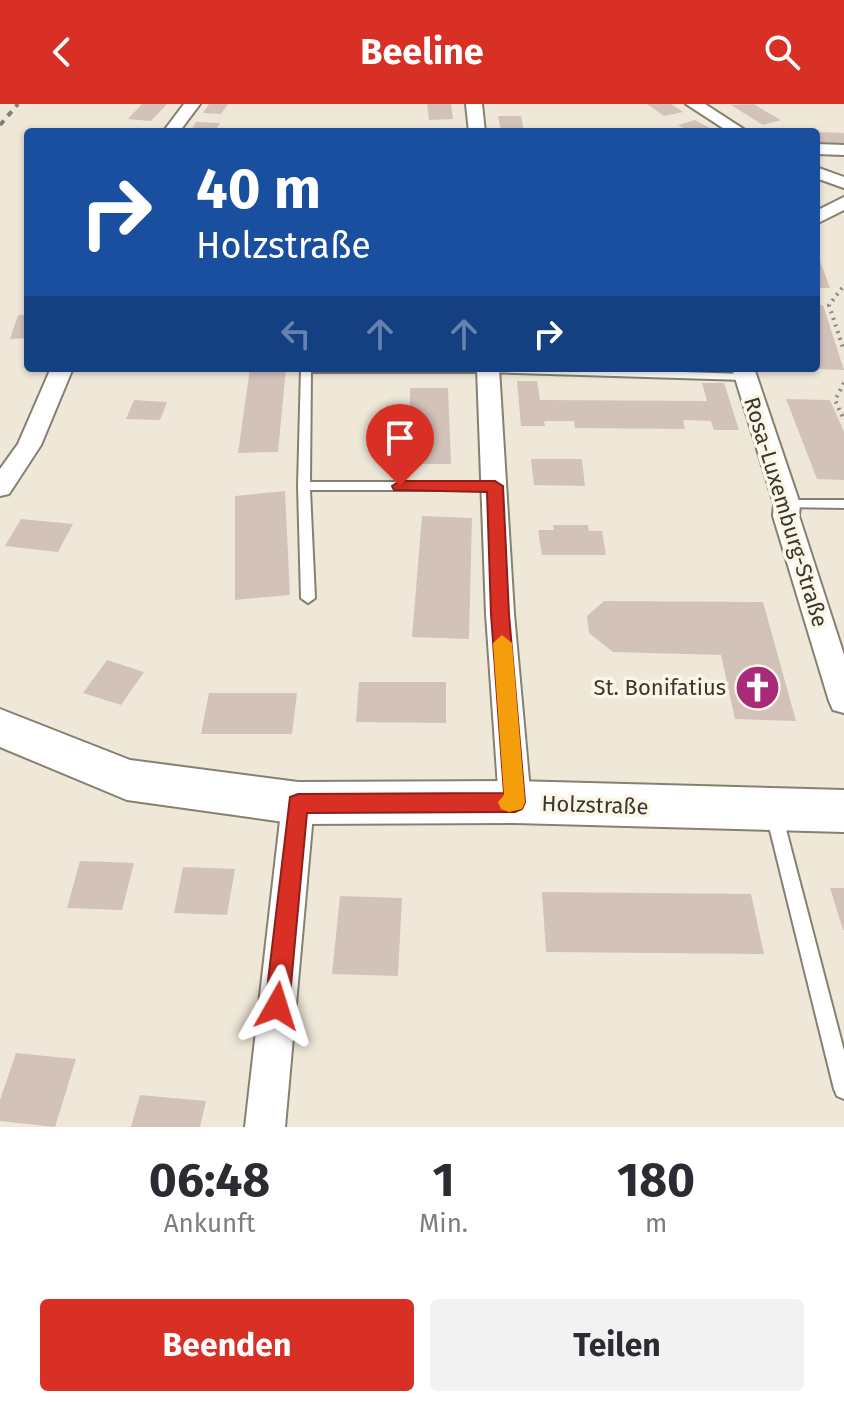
<!DOCTYPE html>
<html lang="de">
<meta charset="utf-8">
<style>
:root{--surface:#fff;--page:#f2f2f3;--text:#2b2b33;--muted:#7c7c81;--accent:#d93025}
body{margin:0;font-family:"Fira Sans",sans-serif;background:var(--page);color:var(--text);height:100vh;display:flex;flex-direction:column;font-size:30px;white-space:nowrap}
*{box-sizing:border-box;margin:0}
p{font-size:26px;color:var(--muted)}
.icon{flex:none;width:44px;height:44px;fill:none;stroke:currentColor;stroke-width:2;stroke-linecap:round;stroke-linejoin:round}
.map{position:relative;height:1023px;overflow:hidden}
.panel{display:flex;flex-direction:column;background:var(--surface);flex:1}
.panel>*{flex:none}
.banner{position:absolute;left:24px;top:24px;width:796px;height:244px;border-radius:8px;box-shadow:0 2px 6px #0004;background:#1a4fa0;color:#fff;overflow:hidden}
.pin{position:absolute;display:grid;place-items:center;width:68px;height:68px;color:#fff;margin:-82px -34px;border-radius:50% 50% 50% 0;rotate:-45deg;box-shadow:0 0 8px #0007}
.pin .icon{rotate:45deg}
.me{position:absolute;width:88px;margin:-44px;rotate:6deg;stroke-linejoin:round;filter:drop-shadow(0 0 6px #0008)}
.turn{display:flex;align-items:center;gap:28px;height:168px;padding:0 40px;font-size:36px}
.turn .icon{width:104px;height:104px;stroke-width:2.5}
.turn b{display:block;font-size:56px;line-height:68px}
.lanes{display:flex;align-items:center;height:76px;padding:0 40px;background:#0003;justify-content:center;gap:40px;direction:ltr}
.lanes .off{opacity:.35}
.eta{display:flex;justify-content:space-evenly;align-items:center;height:136px;text-align:center}
.eta b{font-size:48px;font-weight:700;line-height:56px}
.button{display:flex;gap:16px;margin-top:auto;padding:16px 40px}
.button a{flex:1;height:92px;border-radius:8px;background:var(--accent);color:#fff;font-size:32px;font-weight:700;line-height:92px;text-align:center}
.button a+a{background:var(--page);color:var(--text)}
header{display:flex;justify-content:space-between;align-items:center;height:104px;padding:0 40px;background:var(--accent);color:#fff;font-size:36px;font-weight:700}
.map>svg:first-child{display:block}
.building{fill:#d3c2ba}
.lines{fill:none;stroke-linecap:round;stroke-linejoin:round}
.lane-casing{stroke:#868071;stroke-width:4}
.street-casing{stroke:#868071;stroke-width:4}
.secondary-casing{stroke:#868071;stroke-width:4}
.path{stroke:#8c877d;stroke-width:4;stroke-dasharray:2 5;stroke-linecap:butt}
.lane{fill:#fff;fill-rule:evenodd}
.street{fill:#fff;fill-rule:evenodd}
.secondary{fill:#fff;fill-rule:evenodd}
.rail{stroke:#837f75;stroke-width:4;stroke-dasharray:6 6;stroke-linecap:butt}
.route{fill:#d93025;stroke:#8d1f18;stroke-width:2}
.slow{fill:#f59e0b}
.labels{text-anchor:middle;dominant-baseline:central;stroke-width:7;stroke-linejoin:round;paint-order:stroke}
.street-label{font-size:22px;fill:#393731;stroke:#fcf6e6}
.poi-label{font-size:22px;fill:#393731;stroke:#fcf6e6;text-anchor:end}
</style>
<header><svg class="icon" aria-label="back" viewBox="0 0 24 24"><path d="M15 5l-7 7 7 7"/></svg>Beeline<svg class="icon" aria-label="search" viewBox="0 0 24 24"><circle cx="10" cy="10" r="6"/><path d="M15 15l6 6"/></svg></header>
<div class="map">
<svg width="844" height="1023" viewBox="0 0 844 1023">
<rect width="100%" height="100%" fill="#efe8d8"/>
<g class="building">
<path d="M 142,0 L 167,0 L 151,17 L 128,15 Z"/>
<path d="M 209,0 L 228,0 L 221,10 L 203,9 Z"/>
<path d="M 427,0 L 451,0 L 453,15 L 429,16 Z"/>
<path d="M 647,0 L 671,0 L 683,8 L 664,12 Z"/>
<path d="M 754,0 L 765,7 L 781,16 L 763,21 L 731,1 Z"/>
<path d="M 498,12 L 521,12 L 524,27 L 501,27 Z"/>
<path d="M 695,16 L 708,23 L 716,28 L 690,28 L 678,21 Z"/>
<path d="M 196,18 L 220,19 L 214,28 L 190,28 Z"/>
<path d="M 816,28 L 844,29 L 844,42 L 816,41 Z"/>
<path d="M 816,146 L 830,184 L 816,184 Z"/>
<path d="M 816,201 L 823,201 L 844,266 L 816,265 Z"/>
<path d="M 18,211 L 28,211 L 28,234 L 10,235 Z"/>
<path d="M 250,264 L 286,264 L 278,348 L 238,349 Z"/>
<path d="M 517,277 L 537,277 L 540,296 L 707,297 L 702,279 L 724,279 L 739,326 L 714,326 L 711,317 L 683,316 L 685,325 L 575,324 L 574,317 L 544,317 L 545,322 L 521,322 Z"/>
<path d="M 410,284 L 448,284 L 451,360 L 409,360 Z"/>
<path d="M 786,295 L 830,296 L 844,328 L 844,376 L 817,375 Z"/>
<path d="M 134,296 L 167,298 L 160,316 L 126,315 Z"/>
<path d="M 531,355 L 582,355 L 585,382 L 534,381 Z"/>
<path d="M 285,387 L 290,491 L 235,496 L 235,392 Z"/>
<path d="M 422,412 L 472,414 L 469,535 L 412,533 Z"/>
<path d="M 21,415 L 73,420 L 58,448 L 5,442 Z"/>
<path d="M 553,421 L 588,421 L 589,427 L 602,427 L 606,451 L 542,451 L 538,426 L 554,426 Z"/>
<path d="M 604,497 L 763,498 L 796,617 L 735,615 L 721,551 L 613,548 L 589,529 L 587,512 Z"/>
<path d="M 107,556 L 144,568 L 121,601 L 83,589 Z"/>
<path d="M 359,578 L 446,578 L 446,619 L 356,618 Z"/>
<path d="M 209,589 L 297,589 L 292,630 L 201,630 Z"/>
<path d="M 80,757 L 134,759 L 122,806 L 67,804 Z"/>
<path d="M 183,763 L 235,765 L 227,811 L 174,809 Z"/>
<path d="M 830,784 L 844,784 L 844,826 L 843,826 Z"/>
<path d="M 542,788 L 751,790 L 764,850 L 546,848 Z"/>
<path d="M 340,792 L 402,794 L 398,872 L 332,870 Z"/>
<path d="M 16,949 L 76,955 L 55,1023 L 0,1017 L 0,996 Z"/>
<path d="M 140,991 L 206,997 L 200,1023 L 131,1023 Z"/>
</g>
<g class="lines">
<defs>
<g id="lane">
<path d="M 301,264 L 562,264 L 744,270 L 750,273 L 744,276 L 488,268 L 311,268 L 310,378 L 495,378 L 501,382 L 495,386 L 310,386 L 315,494 L 308,499 L 301,494 L 298,382 Z"/>
<path d="M 787,396 L 844,396 L 844,404 L 783,403 L 781,400 Z"/>
<path d="M 774,703 L 780,705 L 782,710 L 844,947 L 844,995 L 837,992 L 834,985 L 766,710 L 768,705 Z"/>
</g>
<g id="street">
<path d="M 184,0 L 200,0 L 179,28 L 163,28 Z"/>
<path d="M 466,0 L 482,0 L 485,28 L 469,28 Z"/>
<path d="M 686,0 L 705,0 L 748,28 L 729,28 Z"/>
<path d="M 816,40 L 844,41 L 844,51 L 816,50 Z"/>
<path d="M 816,63 L 844,73 L 844,84 L 816,74 Z"/>
<path d="M 844,93 L 844,106 L 816,120 L 816,107 Z"/>
<path d="M 51,264 L 73,264 L 41,341 L 9,390 L 0,392 L 0,365 L 18,340 Z"/>
<path d="M 477,264 L 499,264 L 514,510 L 531,698 L 527,708 L 515,713 L 503,708 L 499,698 L 486,510 Z"/>
<path d="M 732,264 L 754,264 L 800,400 L 799,412 L 844,551 L 844,609 L 833,606 L 829,597 L 773,412 L 774,400 Z"/>
<path d="M 298,684 L 310,689 L 314,699 L 285,1023 L 245,1023 L 282,699 L 286,689 Z"/>
</g>
<path id="secondary" d="M 0,605 L 130,656 L 298,678 L 515,677 L 844,686 L 844,728 L 515,719 L 298,720 L 127,696 L 0,643 Z"/>
</defs>
<use href="#lane" class="lane-casing"/>
<use href="#street" class="street-casing"/>
<use href="#secondary" class="secondary-casing"/>
<g class="path">
<path d="M 842,184 L 829,201 L 844,247"/>
<path d="M 844,279 L 835,296 L 844,316"/>
</g>
<use href="#lane" class="lane"/>
<use href="#street" class="street"/>
<use href="#secondary" class="secondary"/>
<path class="rail" d="M 0,21 L 18,0"/>
</g>
<path class="route" d="M 400,377 L 495,377 L 503,382 L 509,510 L 525,698 L 522,705 L 515,708 L 307,709 L 289,902 L 286,910 L 277,914 L 269,910 L 265,902 L 290,693 L 298,690 L 504,689 L 491,510 L 487,388 L 394,386 L 392,382 Z"/>
<path class="slow" d="M 502,531 L 512,539 L 525,698 L 522,705 L 509,708 L 501,705 L 498,698 L 504,691 L 493,539 Z"/>
<defs>
<symbol id="church-disc" viewBox="-11 -11 22 22"><circle r="9.5" fill="#a92a79" stroke="#fcf6e6"/><path d="M-1.2-6h2.4v3.5h3.3v2.4h-3.3V6h-2.4V-.1h-3.3v-2.4h3.3Z" fill="#fff"/></symbol>
</defs>
<g fill-rule="evenodd">
<use href="#church-disc" x="732" y="558" width="51" height="51"/>
</g>
<g class="labels">
<g class="street-label">
<text transform="translate(786 408) rotate(73)">Rosa-Luxemburg-Straße</text>
<text transform="translate(595 701) rotate(2)">Holzstraße</text>
</g>
<g class="poi-label">
<text x="726" y="583">St. Bonifatius</text>
</g>
</g>
</svg>
<div class="pin" style="left:400px;top:382px;background:#d93025"><svg class="icon" aria-label="arrive" viewBox="0 0 24 24"><path d="M6 21V4h12l-3 4 3 4H6"/></svg></div>
<svg class="me" style="left:277px;top:902px" viewBox="-20 -20 40 40"><path d="M0-17L14 15 0 8-14 15z" fill="#d93025" stroke="#fff" stroke-width="4"/></svg>
<div class="banner">
<div class="turn"><svg class="icon" aria-label="right" viewBox="0 0 24 24"><path d="M7 20v-9h11M14 6l5 5-5 5"/></svg><div><b>40 m</b>Holzstraße</div></div>
<div class="lanes"><svg class="icon off" aria-label="left" viewBox="0 0 24 24"><path d="M17 20v-9H6M10 6l-5 5 5 5"/></svg><svg class="icon off" aria-label="ahead" viewBox="0 0 24 24"><path d="M12 20V5M6 11l6-6 6 6"/></svg><svg class="icon off" aria-label="ahead" viewBox="0 0 24 24"><path d="M12 20V5M6 11l6-6 6 6"/></svg><svg class="icon" aria-label="right" viewBox="0 0 24 24"><path d="M7 20v-9h11M14 6l5 5-5 5"/></svg></div>
</div>
</div>
<section class="panel">
<div class="eta">
<div><b>06:48</b><p>Ankunft</p></div>
<div><b>1</b><p>Min.</p></div>
<div><b>180</b><p>m</p></div>
</div>
<div class="button"><a>Beenden</a><a>Teilen</a></div>
</section>
